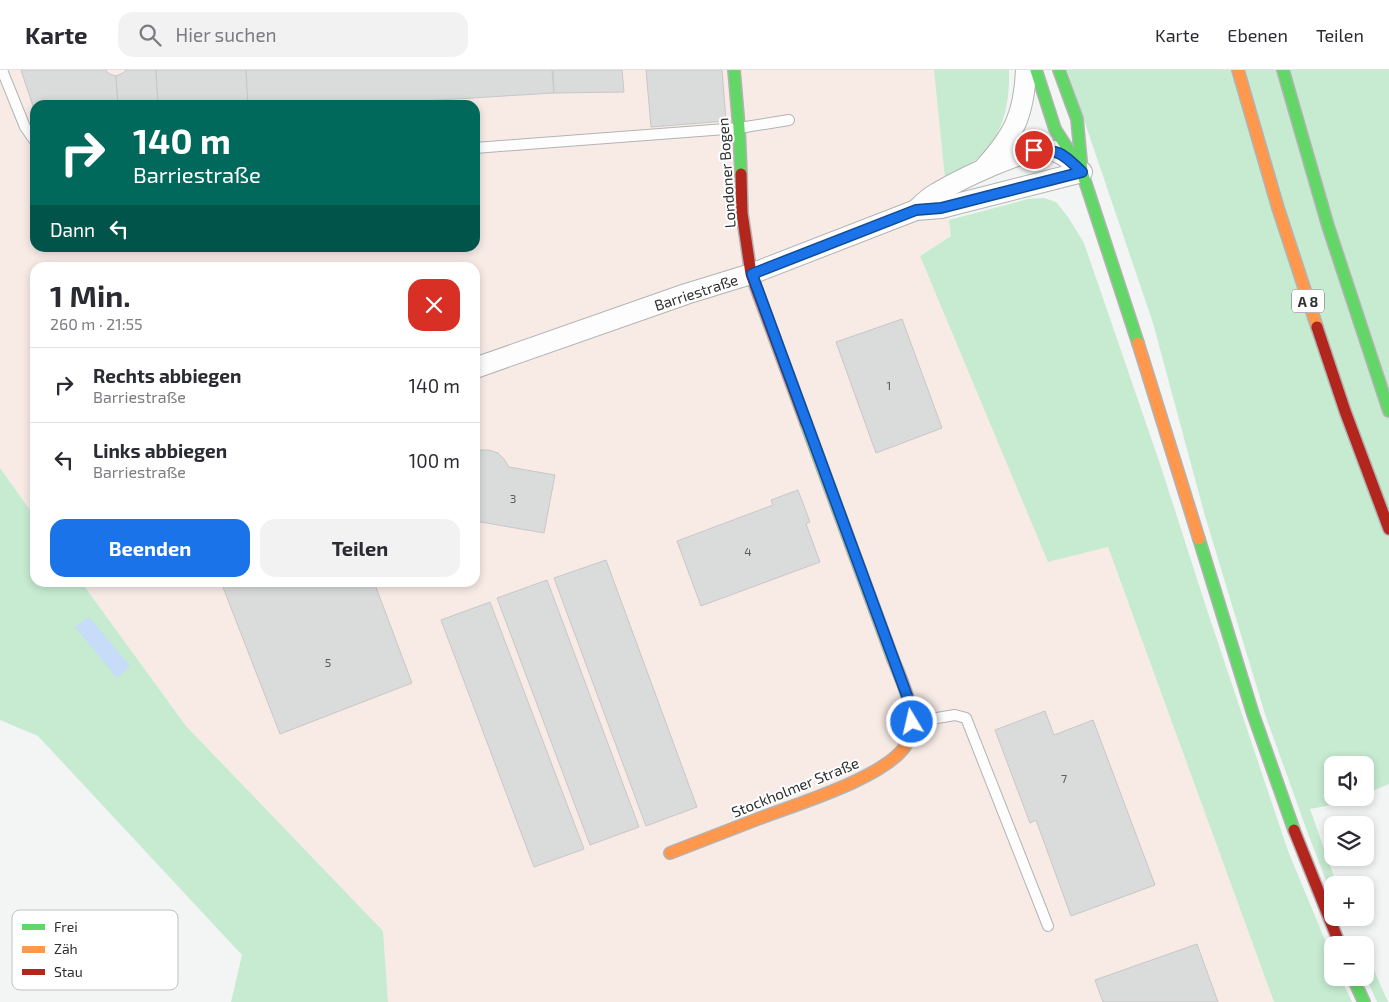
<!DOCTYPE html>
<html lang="de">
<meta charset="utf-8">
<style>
:root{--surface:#fff;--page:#f2f2f3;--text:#2b2b33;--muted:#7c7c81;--line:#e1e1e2;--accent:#1a73e8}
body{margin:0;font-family:"Exo 2",sans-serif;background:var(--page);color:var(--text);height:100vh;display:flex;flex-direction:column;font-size:19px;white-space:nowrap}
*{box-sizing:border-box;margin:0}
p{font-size:16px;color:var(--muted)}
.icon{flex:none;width:28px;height:28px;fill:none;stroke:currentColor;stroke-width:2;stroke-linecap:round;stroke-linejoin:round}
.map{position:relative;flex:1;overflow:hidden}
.panel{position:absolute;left:30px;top:192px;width:450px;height:325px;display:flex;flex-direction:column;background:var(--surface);border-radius:15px;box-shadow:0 2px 8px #0003}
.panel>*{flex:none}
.top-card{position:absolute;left:30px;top:30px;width:450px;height:152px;border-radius:15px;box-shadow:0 2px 8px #0003;background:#00695c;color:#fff;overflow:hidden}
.buttons{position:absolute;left:1324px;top:686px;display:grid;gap:10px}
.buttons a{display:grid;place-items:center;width:50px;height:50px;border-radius:10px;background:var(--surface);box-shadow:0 2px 8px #0003;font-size:25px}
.pin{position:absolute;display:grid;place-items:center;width:42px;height:42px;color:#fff;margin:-21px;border:2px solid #fff;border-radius:50%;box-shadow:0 1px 5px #0007}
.me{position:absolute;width:55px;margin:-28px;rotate:351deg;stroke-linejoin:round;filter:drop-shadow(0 0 4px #0008)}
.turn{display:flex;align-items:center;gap:18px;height:105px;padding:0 20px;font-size:22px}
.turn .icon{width:65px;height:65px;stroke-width:2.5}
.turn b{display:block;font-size:35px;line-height:42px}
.then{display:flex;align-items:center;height:48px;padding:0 20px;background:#0003;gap:10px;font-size:19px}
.round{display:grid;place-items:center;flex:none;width:52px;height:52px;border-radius:15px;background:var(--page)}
.summary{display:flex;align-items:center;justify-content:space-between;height:85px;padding:0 20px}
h1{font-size:30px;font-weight:700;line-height:38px}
.button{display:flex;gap:10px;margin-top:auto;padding:10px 20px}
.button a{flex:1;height:58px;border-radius:15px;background:var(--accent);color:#fff;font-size:20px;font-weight:700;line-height:58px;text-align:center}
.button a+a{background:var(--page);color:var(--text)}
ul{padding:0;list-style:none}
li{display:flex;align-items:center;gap:15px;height:75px;padding:0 20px;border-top:1px solid var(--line)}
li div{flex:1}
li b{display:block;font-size:19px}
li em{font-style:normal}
header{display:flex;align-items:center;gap:30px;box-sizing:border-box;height:70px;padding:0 25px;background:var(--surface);border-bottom:1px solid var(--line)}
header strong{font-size:24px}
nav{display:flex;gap:28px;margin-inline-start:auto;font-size:18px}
.search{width:350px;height:45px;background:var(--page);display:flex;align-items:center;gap:12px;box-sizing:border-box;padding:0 18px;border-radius:15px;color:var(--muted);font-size:19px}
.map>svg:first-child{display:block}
.commercial{fill:#f8ebe6;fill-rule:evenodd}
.green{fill:#c6ebd1}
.water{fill:#c7dcf8}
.building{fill:#dadbdb;stroke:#c8c7c7}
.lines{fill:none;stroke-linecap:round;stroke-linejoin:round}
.lane-casing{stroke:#b2b3b3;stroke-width:12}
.street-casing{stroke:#b2b3b3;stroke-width:22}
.fast-casing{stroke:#b2b3b3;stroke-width:14}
.slow-casing{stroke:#b2b3b3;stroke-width:14}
.jam-casing{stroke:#b2b3b3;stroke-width:14}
.lane{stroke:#fdfdfd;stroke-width:10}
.street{stroke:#fdfdfd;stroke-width:20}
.fast{stroke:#63d668;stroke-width:11}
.slow{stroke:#ff974d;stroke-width:11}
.jam{stroke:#b3261e;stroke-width:11}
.route-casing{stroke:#114b97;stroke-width:12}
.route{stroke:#1a73e8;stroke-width:9}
.labels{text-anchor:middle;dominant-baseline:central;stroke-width:4;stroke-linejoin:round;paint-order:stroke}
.number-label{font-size:12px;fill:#5a5b5b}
.shield{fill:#fff;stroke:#6d6d6d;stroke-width:1}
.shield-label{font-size:14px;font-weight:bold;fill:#2e2f2f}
.street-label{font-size:15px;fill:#2e2f2f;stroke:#fff}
.key{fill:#fff;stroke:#c0c1c1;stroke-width:1}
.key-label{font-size:14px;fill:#2e2f2f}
</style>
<header>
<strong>Karte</strong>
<div class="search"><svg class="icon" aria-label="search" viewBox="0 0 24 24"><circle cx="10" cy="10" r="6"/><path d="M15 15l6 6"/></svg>Hier suchen</div>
<nav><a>Karte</a><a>Ebenen</a><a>Teilen</a></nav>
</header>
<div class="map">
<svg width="1389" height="932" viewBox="0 0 1389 932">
<rect width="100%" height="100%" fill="#f3f4f4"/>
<path class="commercial" d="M 0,0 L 934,0 L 951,166 L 920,185 L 1108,477 L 1274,932 L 388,932 L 383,861 L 186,656 L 82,513 L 475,512 L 475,198 L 35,198 L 35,447 L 0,398 ZM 35,35 L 475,35 L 475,178 L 35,178 Z"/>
<g class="green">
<path d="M 934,0 L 1009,0 C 1010,32 1004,66 978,88 C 968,96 955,102 945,109 Z"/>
<path d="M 1067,0 L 1389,0 L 1389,714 L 1365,724 L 1365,695 L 1332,695 L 1332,728 L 1356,728 L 1341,733 L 1310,739 L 1337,815 L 1332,815 L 1332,826 L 1307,761 L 1265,644 L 1205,446 L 1153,253 Z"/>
<path d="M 1044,128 L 1056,132 L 1068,147 L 1084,173 L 1161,397 L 1208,543 L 1288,781 L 1332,887 L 1332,908 L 1341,908 L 1352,932 L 1274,932 L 1108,477 L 1048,492 L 920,186 L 951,166 L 949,150 L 1028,129 Z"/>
<path d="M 0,398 L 35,447 L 35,512 L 82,513 L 186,656 L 383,861 L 388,932 L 231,932 L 242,885 L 38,666 L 0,650 Z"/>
<path d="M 1365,880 L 1388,932 L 1377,932 L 1365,905 Z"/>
</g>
<path class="water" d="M 89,547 L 130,596 L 117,608 L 75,557 Z"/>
<g class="building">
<path d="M 21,0 L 106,0 L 109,4 L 116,6 L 118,35 L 35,35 L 35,42 Z"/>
<path d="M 126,0 L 156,0 L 158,35 L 118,35 L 116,6 L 123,3 Z"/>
<path d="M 156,0 L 246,0 L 248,35 L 158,35 Z"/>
<path d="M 246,0 L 552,0 L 554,23 L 356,35 L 248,35 Z"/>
<path d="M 553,0 L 622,0 L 624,22 L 554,23 Z"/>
<path d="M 646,0 L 722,0 L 726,51 L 651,57 Z"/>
<path d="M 902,249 L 942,358 L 876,383 L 836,272 Z"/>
<path d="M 481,380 L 489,380 L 498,383 L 504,389 L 509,397 L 555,405 L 544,463 L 475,451 L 475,382 Z"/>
<path d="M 798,420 L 810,452 L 806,454 L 820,492 L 701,536 L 677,471 L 773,435 L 771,430 Z"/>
<path d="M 606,490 L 697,737 L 646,756 L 554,508 Z"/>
<path d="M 547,510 L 639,757 L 590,775 L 497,528 Z"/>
<path d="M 221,512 L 374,512 L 412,613 L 280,664 Z"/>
<path d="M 490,532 L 584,779 L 534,797 L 441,550 Z"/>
<path d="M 1045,641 L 1054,665 L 1093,650 L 1155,815 L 1071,846 L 1036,750 L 1030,753 L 995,660 Z"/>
<path d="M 1197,874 L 1218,932 L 1103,932 L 1095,910 Z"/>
</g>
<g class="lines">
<defs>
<g id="lane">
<path d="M 2,0 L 25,57 L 35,71"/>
<path d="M 475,78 L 739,58 L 789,50"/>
<path d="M 913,652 L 955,645 L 966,648 L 1048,856"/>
</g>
<g id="street">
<path d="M 984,98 C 1014,65 1024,45 1026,0"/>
<path d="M 916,140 C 922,134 929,127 937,123 C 959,110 1023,78 1048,80 C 1059,81 1066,87 1074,94"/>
<path d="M 475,298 L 686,224 L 751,204 L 916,140 L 941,138 L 1082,102"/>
</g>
<g id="fast">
<path d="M 734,0 L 739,58 L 741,104"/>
<path d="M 1036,0 L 1055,59 L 1080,98"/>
<path d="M 1059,0 L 1077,49 L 1082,102 L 1138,273"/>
<path d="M 1283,0 L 1328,156 L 1389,341"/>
<path d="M 806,353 L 893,589"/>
<path d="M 1199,469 L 1253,644 L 1294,760"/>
<path d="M 1353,908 L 1364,932"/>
</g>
<g id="slow">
<path d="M 1238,0 L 1278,138 L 1317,257"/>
<path d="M 1138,273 L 1199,469"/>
<path d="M 670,783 C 701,771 732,759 763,747 C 797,734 890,706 907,673 C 920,647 903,614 893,589"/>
</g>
<g id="jam">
<path d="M 741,104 L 742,143 L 751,204 L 806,353"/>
<path d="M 1317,257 L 1345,341 L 1389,459"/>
<path d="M 1294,760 L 1340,875"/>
</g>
</defs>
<use href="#lane" class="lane-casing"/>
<use href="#street" class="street-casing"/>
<use href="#fast" class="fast-casing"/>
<use href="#slow" class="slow-casing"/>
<use href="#jam" class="jam-casing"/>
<use href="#lane" class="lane"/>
<use href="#street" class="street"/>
<use href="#fast" class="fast"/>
<use href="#slow" class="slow"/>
<use href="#jam" class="jam"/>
</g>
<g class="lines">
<defs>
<path id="route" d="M 912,652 L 910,634 L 752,204 L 916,140 L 941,138 L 1082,102 C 1063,84 1061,80 1034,80"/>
</defs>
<use href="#route" class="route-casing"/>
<use href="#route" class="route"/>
</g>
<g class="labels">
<g class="number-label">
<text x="889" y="315">1</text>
<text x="513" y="428">3</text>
<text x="748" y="481">4</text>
<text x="328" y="592">5</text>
<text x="1064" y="708">7</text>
</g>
<rect class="shield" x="1292" y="219.5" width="32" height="23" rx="4"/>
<g class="shield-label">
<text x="1308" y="231">A 8</text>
</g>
<g class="street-label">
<text transform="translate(726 103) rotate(-94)">Londoner Bogen</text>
<text transform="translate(696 222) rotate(-18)">Barriestraße</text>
<text transform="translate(795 717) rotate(-22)">Stockholmer Straße</text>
</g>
</g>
<rect x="12" y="840" width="166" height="80" rx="8" class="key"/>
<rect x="22" y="854" width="23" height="6" fill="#63d668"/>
<rect x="22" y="876" width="23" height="7" fill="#ff974d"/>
<rect x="22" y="899" width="23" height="6" fill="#b3261e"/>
<g class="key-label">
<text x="54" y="862">Frei</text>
<text x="54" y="884">Zäh</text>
<text x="54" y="907">Stau</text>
</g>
</svg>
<div class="buttons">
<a><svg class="icon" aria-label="sound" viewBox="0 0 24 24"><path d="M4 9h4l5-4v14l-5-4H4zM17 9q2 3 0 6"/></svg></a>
<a><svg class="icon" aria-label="layers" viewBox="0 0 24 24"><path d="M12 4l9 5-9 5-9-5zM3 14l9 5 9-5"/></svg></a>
<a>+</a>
<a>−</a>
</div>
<div class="pin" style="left:1034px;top:80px;background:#d93025"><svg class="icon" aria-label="arrive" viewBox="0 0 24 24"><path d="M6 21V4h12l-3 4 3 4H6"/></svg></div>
<svg class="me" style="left:912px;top:652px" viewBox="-20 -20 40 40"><circle r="17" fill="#1a73e8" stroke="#fff" stroke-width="3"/><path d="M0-11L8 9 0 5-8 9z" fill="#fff"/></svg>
<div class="top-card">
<div class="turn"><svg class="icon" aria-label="right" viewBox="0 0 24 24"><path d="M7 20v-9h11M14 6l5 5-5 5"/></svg><div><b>140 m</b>Barriestraße</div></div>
<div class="then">Dann<svg class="icon" aria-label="left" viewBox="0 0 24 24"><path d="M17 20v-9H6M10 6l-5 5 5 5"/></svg></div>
</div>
<section class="panel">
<div class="summary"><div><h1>1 Min.</h1><p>260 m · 21:55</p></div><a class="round" style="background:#d93025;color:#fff"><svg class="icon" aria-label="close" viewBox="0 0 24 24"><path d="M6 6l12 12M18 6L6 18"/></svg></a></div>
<ul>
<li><svg class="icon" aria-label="right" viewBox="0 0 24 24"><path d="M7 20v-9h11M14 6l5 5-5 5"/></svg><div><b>Rechts abbiegen</b><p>Barriestraße</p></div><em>140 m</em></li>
<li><svg class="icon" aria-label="left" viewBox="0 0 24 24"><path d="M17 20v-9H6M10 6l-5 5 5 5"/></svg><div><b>Links abbiegen</b><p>Barriestraße</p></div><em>100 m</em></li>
</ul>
<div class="button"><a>Beenden</a><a>Teilen</a></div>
</section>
</div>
